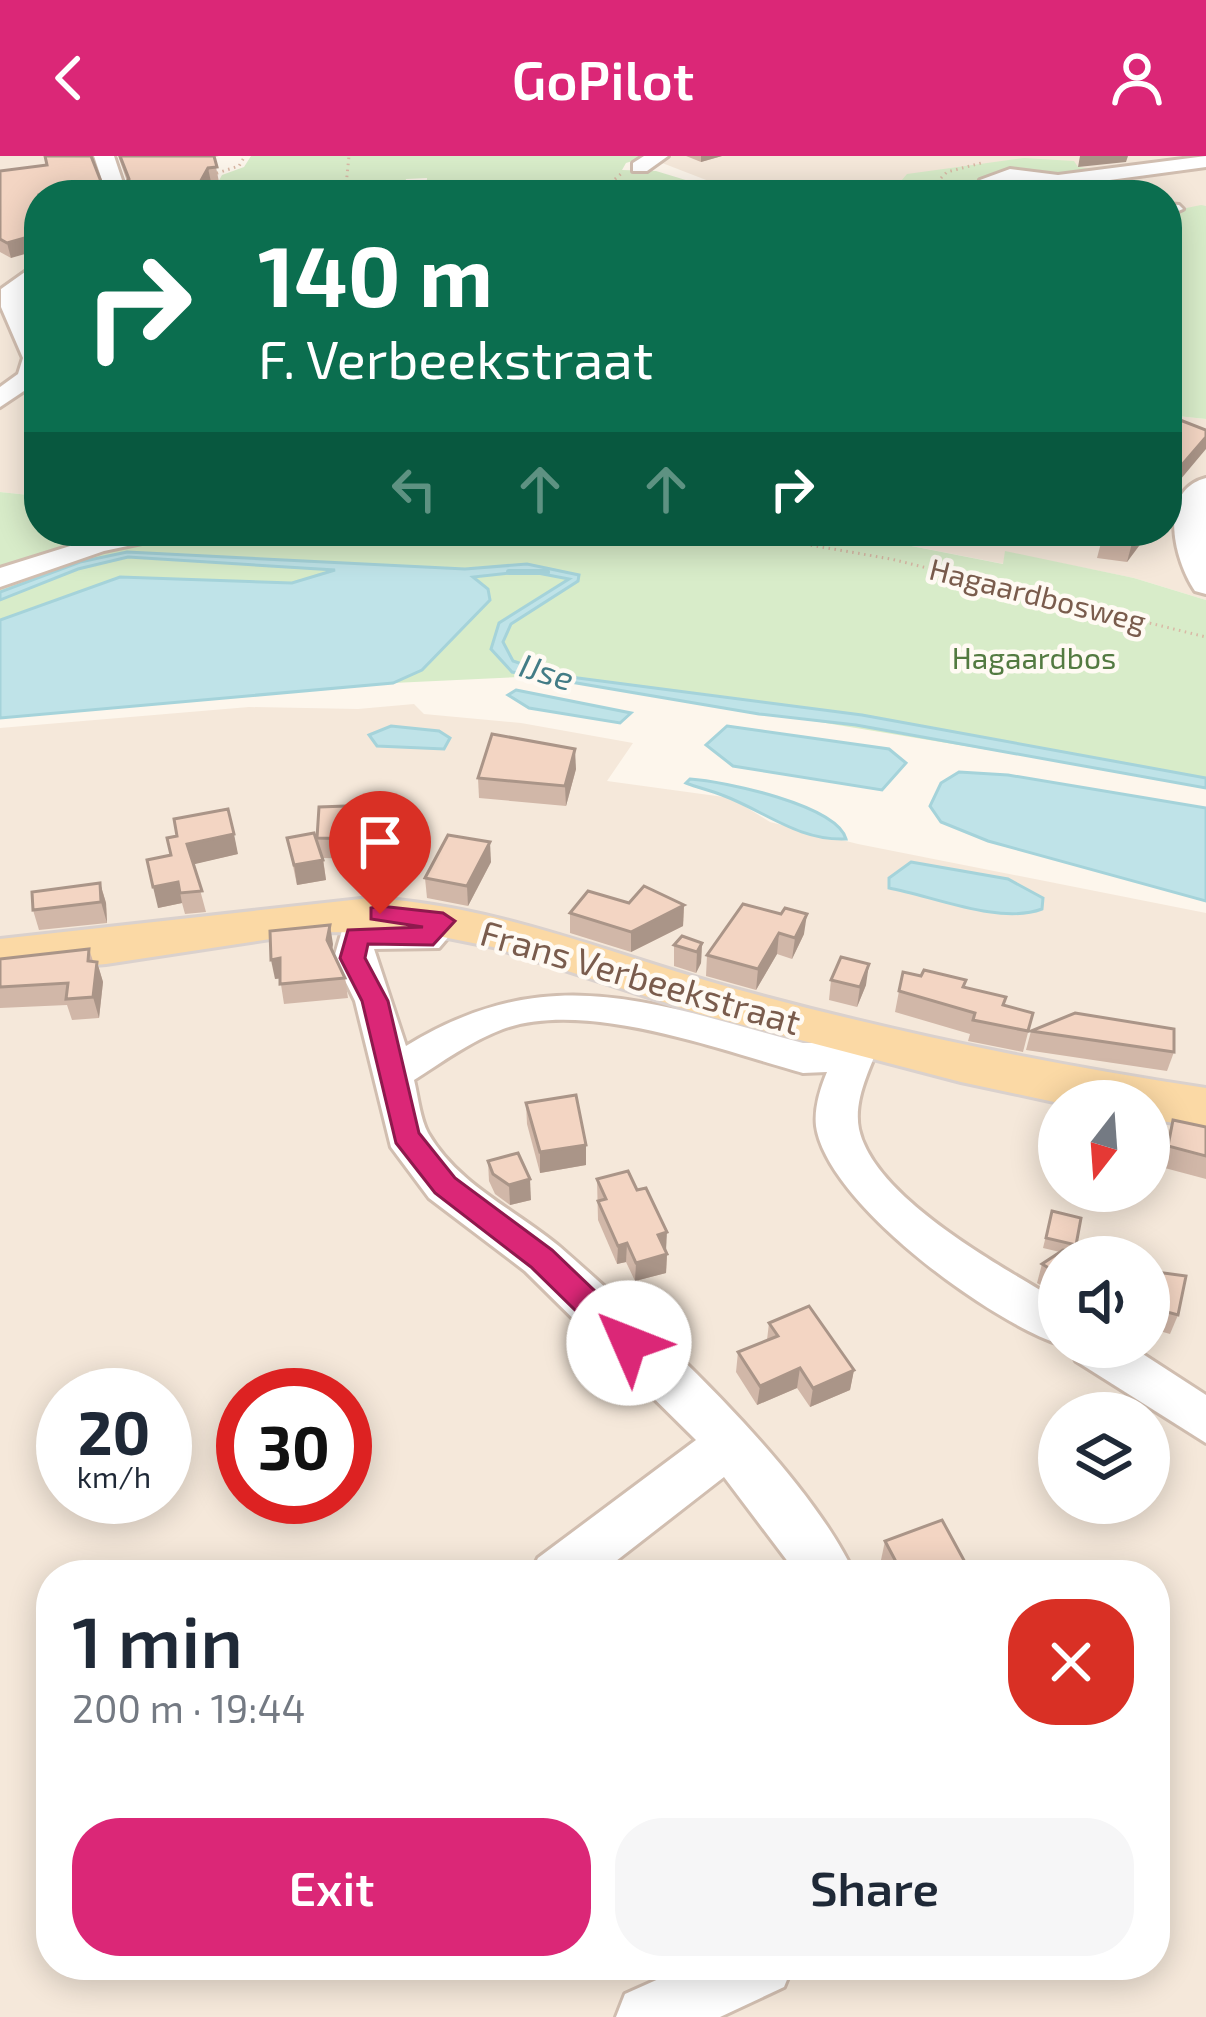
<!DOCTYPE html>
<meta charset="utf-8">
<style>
:root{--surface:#fff;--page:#f6f6f7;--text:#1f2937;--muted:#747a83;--accent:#db2777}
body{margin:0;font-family:"Exo 2",sans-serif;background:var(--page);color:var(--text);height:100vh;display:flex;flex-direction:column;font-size:45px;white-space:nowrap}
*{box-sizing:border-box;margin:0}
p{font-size:39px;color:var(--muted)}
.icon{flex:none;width:66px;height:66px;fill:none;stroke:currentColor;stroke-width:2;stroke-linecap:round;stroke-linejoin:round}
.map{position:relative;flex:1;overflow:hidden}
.sheet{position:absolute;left:36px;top:1404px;width:1134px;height:420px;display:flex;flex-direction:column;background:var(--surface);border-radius:48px;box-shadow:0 6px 30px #0003}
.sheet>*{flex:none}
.hud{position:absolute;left:24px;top:24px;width:1158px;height:366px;border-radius:48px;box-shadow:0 6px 30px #0003;background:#0b6e4f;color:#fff;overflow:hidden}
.needle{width:78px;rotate:197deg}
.tools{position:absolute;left:1038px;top:924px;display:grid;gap:24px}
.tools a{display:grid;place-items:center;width:132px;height:132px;border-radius:50%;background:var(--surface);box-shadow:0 6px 30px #0003;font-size:60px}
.speed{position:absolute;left:36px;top:1212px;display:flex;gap:24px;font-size:60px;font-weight:700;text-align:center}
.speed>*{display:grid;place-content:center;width:156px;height:156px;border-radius:50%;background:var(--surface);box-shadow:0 6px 30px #0003;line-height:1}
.speed small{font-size:30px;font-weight:400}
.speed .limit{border:18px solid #d22;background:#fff;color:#111}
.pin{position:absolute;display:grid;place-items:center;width:102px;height:102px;color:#fff;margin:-123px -51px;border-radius:50% 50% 50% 0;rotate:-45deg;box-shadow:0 0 12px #0007}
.pin .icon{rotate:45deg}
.me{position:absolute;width:132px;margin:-66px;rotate:314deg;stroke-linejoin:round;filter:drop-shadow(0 0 9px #0008)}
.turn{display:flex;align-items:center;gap:42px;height:252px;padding:0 36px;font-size:54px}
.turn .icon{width:156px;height:156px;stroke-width:2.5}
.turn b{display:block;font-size:84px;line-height:102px}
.lanes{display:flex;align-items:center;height:114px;padding:0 36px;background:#0003;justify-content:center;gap:60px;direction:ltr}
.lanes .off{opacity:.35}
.round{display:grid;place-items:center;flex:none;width:126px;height:126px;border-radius:48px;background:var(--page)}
.overview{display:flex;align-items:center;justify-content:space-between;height:204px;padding:0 36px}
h1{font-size:72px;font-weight:600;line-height:90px}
.primary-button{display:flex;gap:24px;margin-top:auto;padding:24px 36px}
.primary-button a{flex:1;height:138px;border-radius:48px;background:var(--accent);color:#fff;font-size:48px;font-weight:600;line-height:138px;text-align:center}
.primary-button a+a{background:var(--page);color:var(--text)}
header{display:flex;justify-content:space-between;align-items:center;height:156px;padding:0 36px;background:var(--accent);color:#fff;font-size:54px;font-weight:600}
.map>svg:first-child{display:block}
.residential{fill:#f5e8da;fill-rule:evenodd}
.green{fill:#d8ecc9}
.water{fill:#bfe3e8;stroke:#a5d3da;stroke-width:3}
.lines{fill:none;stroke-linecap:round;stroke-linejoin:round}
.stream{stroke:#a5d3da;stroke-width:6}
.minor-casing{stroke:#d1beb0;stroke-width:6}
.major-casing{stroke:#dad1cd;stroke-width:6}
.path{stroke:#d9b8a5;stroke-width:3;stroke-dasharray:1.5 4.5;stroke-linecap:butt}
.minor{fill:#fff;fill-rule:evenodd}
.major{fill:#fbd9a5;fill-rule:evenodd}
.wall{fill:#d1b7a8}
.shaded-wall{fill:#aa9588}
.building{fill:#f3d5c3;stroke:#aa9588;stroke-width:3}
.route{fill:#db2777;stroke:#8e194d;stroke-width:3}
.labels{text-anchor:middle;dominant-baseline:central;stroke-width:9;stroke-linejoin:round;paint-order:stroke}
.far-street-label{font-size:30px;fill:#7a5c4d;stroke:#fffaf3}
.far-park-label{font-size:30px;fill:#537a41;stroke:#fffaf3}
.far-water-label{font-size:33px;font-style:italic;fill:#437c86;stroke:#fffaf3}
.street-label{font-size:36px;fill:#7a5c4d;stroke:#fffaf3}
</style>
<header><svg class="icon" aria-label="back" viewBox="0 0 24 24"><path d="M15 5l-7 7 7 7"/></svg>GoPilot<svg class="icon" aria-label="person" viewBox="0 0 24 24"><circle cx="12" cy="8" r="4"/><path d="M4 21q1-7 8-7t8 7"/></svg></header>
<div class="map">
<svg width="1206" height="1861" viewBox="0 0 1206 1861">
<rect width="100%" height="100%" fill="#fdf6ec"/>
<g class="residential">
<path d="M 0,0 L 93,0 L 108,29 L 39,39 L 39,329 L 29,339 L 0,336 Z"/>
<path d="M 672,0 L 1206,0 L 1206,50 L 1167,56 L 1167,39 L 996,39 L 980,30 L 982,24 L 908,18 L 889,39 L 745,39 L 657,5 Z"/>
<path d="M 1167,259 L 1206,263 L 1206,444 L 1134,422 L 1006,396 L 1004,408 L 835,375 L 1167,375 Z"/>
<path d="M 414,548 L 424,558 L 521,567 L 633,587 L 607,625 L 731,642 L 770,666 L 858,688 L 1206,757 L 1206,1861 L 0,1861 L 0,572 L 249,551 L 358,553 ZM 1059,945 L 1149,945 L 1149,1035 L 1059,1035 ZM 1059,1101 L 1149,1101 L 1149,1191 L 1059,1191 ZM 63,1239 L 165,1239 L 165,1341 L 63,1341 ZM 243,1239 L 345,1239 L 345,1341 L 243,1341 ZM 1059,1257 L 1149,1257 L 1149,1347 L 1059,1347 ZM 51,1419 L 1155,1419 L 1155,1809 L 51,1809 Z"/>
</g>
<g class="green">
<path d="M 251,0 L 648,0 L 626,7 L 622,14 L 656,15 L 735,39 L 426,39 L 427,22 L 406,23 L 402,39 L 211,39 L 222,19 L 244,11 Z"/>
<path d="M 1024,2 L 1074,5 L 1078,11 L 1105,15 L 1061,23 L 982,24 L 980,30 L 996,39 L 889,39 L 907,18 Z"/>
<path d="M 1201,49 L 1206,50 L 1206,263 L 1167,259 L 1167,56 Z"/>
<path d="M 39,329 L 39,375 L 835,375 L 1003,408 L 1005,395 L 1134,422 L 1206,444 L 1206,630 L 542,520 L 393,527 L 422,514 L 380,417 L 342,414 L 293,427 L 120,421 L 0,464 L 0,336 L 29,339 Z"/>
</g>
<g class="water">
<path d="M 127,396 L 465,413 L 527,408 L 579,419 L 578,425 L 511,468 L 503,486 L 513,505 L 555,519 L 862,559 L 1206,622 L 1206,632 L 856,569 L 759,558 L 512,516 L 491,493 L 499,467 L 569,423 L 527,415 L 473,421 L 488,433 L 490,444 L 422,514 L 393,527 L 0,562 L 0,464 L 120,421 L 292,427 L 335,414 L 128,401 L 78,413 L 0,444 L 0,436 L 80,406 Z"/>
<path d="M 516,534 L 631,557 L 620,567 L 529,552 L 508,539 Z"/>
<path d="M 391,570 L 439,575 L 450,582 L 444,593 L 377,590 L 369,579 Z"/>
<path d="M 727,570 L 889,593 L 906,607 L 882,634 L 733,610 L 706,589 Z"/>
<path d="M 959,616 L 1008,619 L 1206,652 L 1206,745 L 988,685 L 941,666 L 930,650 L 941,627 Z"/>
<path d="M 690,623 C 723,625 837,649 846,683 C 798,685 765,655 722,639 C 710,634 698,632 686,627 Z"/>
<path d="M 911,706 L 1008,723 L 1043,742 L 1042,753 C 999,769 933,740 889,732 L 889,722 Z"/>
</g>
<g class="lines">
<path class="stream" d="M 509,416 L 547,416"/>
<defs>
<g id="minor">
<path d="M 94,0 L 114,0 L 127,39 L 107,39 Z"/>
<path d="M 644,0 L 668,0 L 647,15 L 633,15 L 633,7 Z"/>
<path d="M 1206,0 L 1206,11 L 1058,31 L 1004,27 L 1015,39 L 993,39 L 980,24 L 1010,13 L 1058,19 Z"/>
<path d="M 1167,48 L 1179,49 L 1183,53 L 1167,60 Z"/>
<path d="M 39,106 L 39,124 L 25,135 L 25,151 L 39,183 L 39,225 L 0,251 L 0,231 L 18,218 L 23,202 L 1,151 L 1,133 Z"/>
<path d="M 1206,322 L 1206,438 L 1195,435 C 1175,406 1156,335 1206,322 Z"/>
<path d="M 118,375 L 174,375 L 170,381 L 104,395 L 0,431 L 0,412 Z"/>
<path d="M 443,753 L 456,756 L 462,765 L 439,792 L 374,793 L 406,890 C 549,802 654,848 803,887 L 813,887 L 826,868 L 840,864 L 875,874 L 881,884 C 871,911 853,943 859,973 C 874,1042 1002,1111 1059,1145 L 1059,1188 C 989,1165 827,1047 816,970 C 814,952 820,933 827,916 L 803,917 C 720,894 586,843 503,873 C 471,885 442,906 414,924 C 418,940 420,963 428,977 C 458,1029 516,1054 560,1091 C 650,1170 806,1312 855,1419 L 798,1419 L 724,1321 L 598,1419 L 530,1419 L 538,1402 L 696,1284 L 525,1115 L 429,1042 L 391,991 L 355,845 L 334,802 L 343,771 L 416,770 Z"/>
<path d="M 1069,1191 L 1132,1191 L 1206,1239 L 1206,1287 L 1076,1205 Z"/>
<path d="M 690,1809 L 793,1809 L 784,1831 L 720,1861 L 616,1861 L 625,1838 Z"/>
</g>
<path id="major" d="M 370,742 C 497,749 610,798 732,832 C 888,875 1046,908 1206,932 L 1206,972 L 1149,963 L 1149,945 L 1059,947 L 961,926 L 701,858 L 493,791 L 423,777 L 317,776 L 106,808 L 0,817 L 0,783 Z"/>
</defs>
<use href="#minor" class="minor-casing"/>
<use href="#major" class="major-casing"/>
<g class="path">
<path d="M 211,19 L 239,10 L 245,0"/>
<path d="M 345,39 L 349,0"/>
<path d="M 597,39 L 623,16"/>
<path d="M 924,39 L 947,16 L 985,6"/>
<path d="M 728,375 L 891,403 L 1206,481"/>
</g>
<use href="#minor" class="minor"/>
<use href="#major" class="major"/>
</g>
<g class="wall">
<path d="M 118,0 L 219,0 L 214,1 L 219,26 L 211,26 L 204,39 L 39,39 L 11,102 L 0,96 L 0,15 L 47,9 L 102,28 L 124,29 L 127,25 Z"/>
<path d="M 686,0 L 722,0 L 701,6 Z"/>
<path d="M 1109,375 L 1150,375 L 1127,406 L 1097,402 L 1102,383 Z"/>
<path d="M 576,613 L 566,650 L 479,642 L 478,622 Z"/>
<path d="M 405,668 L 398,704 L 323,702 L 326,724 L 297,729 L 287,682 L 319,691 L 317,682 Z"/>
<path d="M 238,698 L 193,708 L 206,756 L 185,758 L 182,747 L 158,752 L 171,699 Z"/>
<path d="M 491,706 L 468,750 L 427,742 L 425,722 Z"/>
<path d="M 100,727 L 106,747 L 107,767 L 39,774 L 33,754 Z"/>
<path d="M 629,747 L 684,749 L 683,770 L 631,796 L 570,777 L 570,757 Z"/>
<path d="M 743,748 L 804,778 L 792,803 L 777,798 L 756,834 L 706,820 L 707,799 Z"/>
<path d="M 702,787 L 701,807 L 696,817 L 674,810 L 674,789 Z"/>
<path d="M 333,788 L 332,795 L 345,822 L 348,842 L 284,848 L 280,822 L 275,823 Z"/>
<path d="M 89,793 L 93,805 L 97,806 L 103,826 L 99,862 L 72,864 L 67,849 L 0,852 L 0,803 Z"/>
<path d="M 921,820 L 966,824 L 964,831 L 1006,841 L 1004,849 L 1033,857 L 1023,896 L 968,885 L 970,878 L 895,856 L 899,835 Z"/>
<path d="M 831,824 L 866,829 L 857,851 L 829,844 Z"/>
<path d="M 1031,875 L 1174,896 L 1167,915 L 1026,894 Z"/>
<path d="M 526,947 L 586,1009 L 540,1017 L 527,968 Z"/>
<path d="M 1173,964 L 1206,971 L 1206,1023 L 1161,1011 L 1166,984 Z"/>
<path d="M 488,1005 L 531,1044 L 510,1049 L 495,1038 L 489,1025 Z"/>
<path d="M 597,1023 L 666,1095 L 667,1098 L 666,1117 L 635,1125 L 626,1106 L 617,1108 L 598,1064 Z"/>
<path d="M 1052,1055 L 1076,1089 L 1073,1097 L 1059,1101 L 1059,1140 L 1037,1127 L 1042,1108 L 1060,1096 L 1043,1092 Z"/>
<path d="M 1149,1115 L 1178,1159 L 1170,1178 L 1149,1172 Z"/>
<path d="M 769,1167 L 854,1214 L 850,1234 L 810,1251 L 797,1232 L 757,1249 L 736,1216 L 738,1196 L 767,1184 Z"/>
<path d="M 885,1385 L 972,1419 L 889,1419 L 881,1404 Z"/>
</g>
<g class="shaded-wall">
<path d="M 701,0 L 722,0 L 701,6 Z"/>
<path d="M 1080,0 L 1128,0 L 1126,6 L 1078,11 Z"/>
<path d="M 208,12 L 211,26 L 204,39 L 193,39 Z"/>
<path d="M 39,78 L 39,94 L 11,102 L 7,87 Z"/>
<path d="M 1206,281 L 1206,293 L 1180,324 L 1175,342 L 1167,352 L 1167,340 L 1174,318 Z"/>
<path d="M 1140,375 L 1150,375 L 1127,406 L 1132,387 Z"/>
<path d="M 575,593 L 576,613 L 566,650 L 565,630 Z"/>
<path d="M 403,648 L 405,668 L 398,704 L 396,684 Z"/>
<path d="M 234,678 L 238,698 L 191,709 L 187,688 Z"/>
<path d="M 490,686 L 491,706 L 468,750 L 467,730 Z"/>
<path d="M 323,704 L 326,724 L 297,729 L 294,709 Z"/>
<path d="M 178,726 L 182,747 L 158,752 L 153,731 Z"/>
<path d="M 100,727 L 106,747 L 107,767 L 101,746 Z"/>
<path d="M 684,749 L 683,770 L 631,796 L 631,776 Z"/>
<path d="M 807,758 L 804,778 L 792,803 L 795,782 Z"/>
<path d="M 330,769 L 333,788 L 330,804 L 327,784 Z"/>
<path d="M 779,777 L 777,798 L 756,834 L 758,813 Z"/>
<path d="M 702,787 L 701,807 L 696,817 L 697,796 Z"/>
<path d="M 280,802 L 284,822 L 275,823 L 271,804 Z"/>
<path d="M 97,806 L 103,826 L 99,862 L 93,841 Z"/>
<path d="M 869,808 L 866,829 L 857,851 L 860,831 Z"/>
<path d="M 586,989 L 586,1009 L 540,1017 L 540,996 Z"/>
<path d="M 530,1023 L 531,1044 L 510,1049 L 509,1029 Z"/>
<path d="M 667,1076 L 666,1095 L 658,1079 Z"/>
<path d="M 627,1087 L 626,1106 L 617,1108 L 618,1090 Z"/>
<path d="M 667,1098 L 666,1117 L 635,1125 L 636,1107 Z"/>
<path d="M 800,1212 L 797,1232 L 757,1249 L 760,1230 Z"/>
<path d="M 854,1214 L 850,1234 L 810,1251 L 813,1232 Z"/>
</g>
<g class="building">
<path d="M 45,0 L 91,0 L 102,28 L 124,29 L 129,23 L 120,0 L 214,0 L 217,11 L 208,12 L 193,39 L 39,39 L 39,78 L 7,87 L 0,83 L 0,15 L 47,9 Z"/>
<path d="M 1180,264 L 1206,274 L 1206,281 L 1174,318 L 1180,323 L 1167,340 L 1167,276 Z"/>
<path d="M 1109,375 L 1140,375 L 1132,387 L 1102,383 Z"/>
<path d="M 492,578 L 575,593 L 565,630 L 478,622 Z"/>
<path d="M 403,648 L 396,684 L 317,682 L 319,651 Z"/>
<path d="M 228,653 L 234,678 L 187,688 L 202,735 L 180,737 L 178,726 L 153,731 L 147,704 L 171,699 L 167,682 L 177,680 L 174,663 Z"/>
<path d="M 314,677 L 323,704 L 294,709 L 287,682 Z"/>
<path d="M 448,679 L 490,686 L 467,730 L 425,722 Z"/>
<path d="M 100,727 L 101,746 L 33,754 L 32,736 Z"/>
<path d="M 644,730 L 684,749 L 631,776 L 570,757 L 588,735 L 629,747 Z"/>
<path d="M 743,748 L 781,758 L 785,752 L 807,758 L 795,782 L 779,777 L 758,813 L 707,799 Z"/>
<path d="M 330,769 L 327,784 L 345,822 L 280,828 L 280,802 L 271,804 L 270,775 Z"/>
<path d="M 682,780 L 702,787 L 697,796 L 674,789 Z"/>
<path d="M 89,793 L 88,805 L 97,806 L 93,841 L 66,843 L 68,827 L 0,831 L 0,803 Z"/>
<path d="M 841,801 L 869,808 L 860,831 L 831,824 Z"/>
<path d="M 924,814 L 966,824 L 963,831 L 1006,841 L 1003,849 L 1033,857 L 1028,875 L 973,864 L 975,857 L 899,835 L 903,816 L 921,820 Z"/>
<path d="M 1075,857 L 1174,873 L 1174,896 L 1031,875 Z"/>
<path d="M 576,939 L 586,989 L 540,996 L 526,947 Z"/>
<path d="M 1173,964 L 1206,971 L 1206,1000 L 1168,990 Z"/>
<path d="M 518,997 L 530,1023 L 509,1029 L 493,1018 L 488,1005 Z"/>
<path d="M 628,1015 L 637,1034 L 646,1032 L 667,1076 L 658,1079 L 667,1098 L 636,1107 L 627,1087 L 618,1090 L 598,1045 L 606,1043 L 597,1023 Z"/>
<path d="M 1052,1055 L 1081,1062 L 1076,1089 L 1046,1082 Z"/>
<path d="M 1063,1094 L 1090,1101 L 1059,1101 L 1059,1118 L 1042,1108 Z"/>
<path d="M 1149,1115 L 1186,1120 L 1178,1159 L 1149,1151 Z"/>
<path d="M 809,1150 L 854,1214 L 813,1232 L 800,1212 L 760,1230 L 738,1196 L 778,1180 L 769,1167 Z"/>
<path d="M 942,1364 L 972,1419 L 903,1419 L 885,1385 Z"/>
</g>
<path class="route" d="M 380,750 L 443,757 L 455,765 L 433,789 L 368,788 L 365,802 L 388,845 L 419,977 L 455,1022 L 552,1094 L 640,1178 L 645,1187 L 640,1196 L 618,1196 L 531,1111 L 435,1037 L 396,987 L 362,845 L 340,802 L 348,774 L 423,771 L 371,763 L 371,752 Z"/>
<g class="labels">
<g class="far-street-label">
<text transform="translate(1038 438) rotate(14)">Hagaardbosweg</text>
</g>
<g class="far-park-label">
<text x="1034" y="501">Hagaardbos</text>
</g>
<g class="far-water-label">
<text transform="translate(547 515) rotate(17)">IJse</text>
</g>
<g class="street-label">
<text transform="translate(641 820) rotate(16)">Frans Verbeekstraat</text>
</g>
</g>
</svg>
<div class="tools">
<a><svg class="needle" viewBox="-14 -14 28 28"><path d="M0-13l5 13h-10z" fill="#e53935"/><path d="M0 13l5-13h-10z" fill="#747a83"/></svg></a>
<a><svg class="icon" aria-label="sound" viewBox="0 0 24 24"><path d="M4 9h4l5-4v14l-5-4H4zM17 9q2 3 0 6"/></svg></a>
<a><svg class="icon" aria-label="layers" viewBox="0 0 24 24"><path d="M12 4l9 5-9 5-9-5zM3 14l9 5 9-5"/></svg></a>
</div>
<div class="speed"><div>20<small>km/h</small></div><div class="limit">30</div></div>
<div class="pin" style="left:380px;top:758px;background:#d93025"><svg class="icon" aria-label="arrive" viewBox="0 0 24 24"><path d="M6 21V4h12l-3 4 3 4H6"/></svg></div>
<svg class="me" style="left:629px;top:1187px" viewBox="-20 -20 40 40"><circle r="19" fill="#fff"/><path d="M0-13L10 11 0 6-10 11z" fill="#db2777"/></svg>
<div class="hud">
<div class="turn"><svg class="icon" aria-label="right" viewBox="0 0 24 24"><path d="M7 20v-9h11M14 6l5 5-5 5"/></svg><div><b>140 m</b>F. Verbeekstraat</div></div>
<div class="lanes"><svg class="icon off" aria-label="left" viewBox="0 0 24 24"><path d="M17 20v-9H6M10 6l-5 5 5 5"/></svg><svg class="icon off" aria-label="ahead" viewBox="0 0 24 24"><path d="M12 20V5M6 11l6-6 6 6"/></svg><svg class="icon off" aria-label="ahead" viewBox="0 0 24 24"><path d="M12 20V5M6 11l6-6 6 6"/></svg><svg class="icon" aria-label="right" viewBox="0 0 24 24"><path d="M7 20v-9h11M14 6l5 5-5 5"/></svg></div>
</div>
<section class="sheet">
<div class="overview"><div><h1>1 min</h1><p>200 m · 19:44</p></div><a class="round" style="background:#d93025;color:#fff"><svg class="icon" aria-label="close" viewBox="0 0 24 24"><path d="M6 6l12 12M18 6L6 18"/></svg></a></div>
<div class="primary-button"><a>Exit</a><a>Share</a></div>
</section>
</div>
